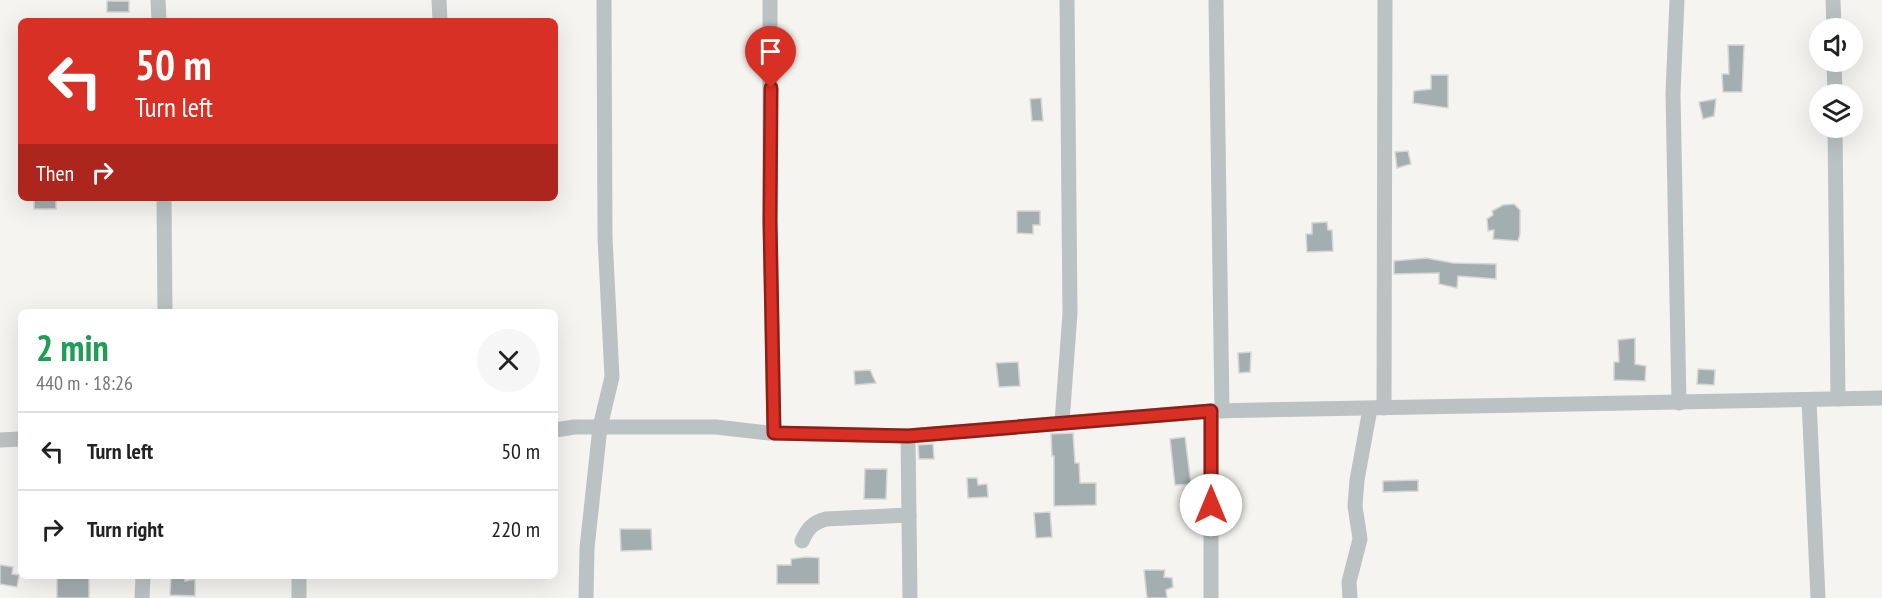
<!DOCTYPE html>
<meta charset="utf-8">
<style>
:root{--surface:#fff;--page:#f6f6f6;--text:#222;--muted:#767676;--line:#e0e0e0}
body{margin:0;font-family:"PT Sans Narrow",sans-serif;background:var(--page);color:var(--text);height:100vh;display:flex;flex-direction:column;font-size:22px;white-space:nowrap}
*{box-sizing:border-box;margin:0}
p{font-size:20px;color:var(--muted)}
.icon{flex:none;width:33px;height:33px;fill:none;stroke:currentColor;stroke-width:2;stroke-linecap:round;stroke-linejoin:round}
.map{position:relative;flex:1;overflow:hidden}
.details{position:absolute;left:18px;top:309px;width:540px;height:270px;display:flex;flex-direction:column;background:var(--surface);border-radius:9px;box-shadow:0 6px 24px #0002}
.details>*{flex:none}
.hud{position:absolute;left:18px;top:18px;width:540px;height:183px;border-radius:9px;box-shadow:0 6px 24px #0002;background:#d93025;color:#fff;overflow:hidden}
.buttons{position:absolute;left:1809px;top:18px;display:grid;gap:12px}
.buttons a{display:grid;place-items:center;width:54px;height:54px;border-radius:50%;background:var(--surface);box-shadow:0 6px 24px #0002;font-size:30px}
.pin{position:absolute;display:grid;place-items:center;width:51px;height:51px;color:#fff;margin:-62px -26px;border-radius:50% 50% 50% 0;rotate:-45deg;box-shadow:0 0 6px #0007}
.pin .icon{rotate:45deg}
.me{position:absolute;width:66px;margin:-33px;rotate:0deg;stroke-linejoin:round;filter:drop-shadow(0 0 4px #0008)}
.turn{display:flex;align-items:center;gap:21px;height:126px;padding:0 18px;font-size:27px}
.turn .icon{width:78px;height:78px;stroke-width:2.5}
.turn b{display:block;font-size:42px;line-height:51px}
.then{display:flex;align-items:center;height:57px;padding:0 18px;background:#0003;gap:12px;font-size:22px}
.round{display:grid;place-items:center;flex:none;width:63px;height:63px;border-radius:32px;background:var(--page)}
.overview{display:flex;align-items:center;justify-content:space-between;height:102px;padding:0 18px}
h1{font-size:36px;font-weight:700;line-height:45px;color:#1e9e55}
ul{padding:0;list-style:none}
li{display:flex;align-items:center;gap:18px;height:78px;padding:0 18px;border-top:2px solid var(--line)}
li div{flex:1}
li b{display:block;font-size:22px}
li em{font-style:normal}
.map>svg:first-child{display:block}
.building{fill:#a3aeb1;stroke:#d6d6d4;stroke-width:1.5}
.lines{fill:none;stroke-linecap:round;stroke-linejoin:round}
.street{stroke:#bbc2c3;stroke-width:15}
.route-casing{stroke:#8d1f18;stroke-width:15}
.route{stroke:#d93025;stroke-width:10}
</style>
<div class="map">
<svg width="1882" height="598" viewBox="0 0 1882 598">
<rect width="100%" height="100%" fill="#f5f4f1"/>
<g class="building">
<rect x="107" y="1" width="22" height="11"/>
<path d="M 1728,45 L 1744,45 L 1742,92 L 1723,92 L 1722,74 L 1729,74 Z"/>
<path d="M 1431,75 L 1448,75 L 1448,108 L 1413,103 L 1414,91 L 1431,89 Z"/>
<path d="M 1041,98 L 1043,121 L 1032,121 L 1030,99 Z"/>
<path d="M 1716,99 L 1714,116 L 1703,119 L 1699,102 Z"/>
<path d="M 1408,151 L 1411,164 L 1397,168 L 1395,152 Z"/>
<rect x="34" y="198" width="22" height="11"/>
<path d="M 1514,204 L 1520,210 L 1520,234 L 1518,241 L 1493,239 L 1494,230 L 1488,231 L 1487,219 L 1493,215 L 1492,211 L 1503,205 Z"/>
<path d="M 1017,211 L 1040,211 L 1040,225 L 1033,225 L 1033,234 L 1017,233 Z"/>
<path d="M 1327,222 L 1328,230 L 1332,230 L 1333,251 L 1307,252 L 1306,234 L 1312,234 L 1312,223 Z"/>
<path d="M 1426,258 L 1453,263 L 1496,264 L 1496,279 L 1458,276 L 1457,288 L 1439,284 L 1439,273 L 1394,274 L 1394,261 Z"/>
<path d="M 1635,338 L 1635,364 L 1646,366 L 1645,381 L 1614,380 L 1614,362 L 1619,362 L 1618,340 Z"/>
<path d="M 1251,352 L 1250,372 L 1239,373 L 1238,353 Z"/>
<path d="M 1018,362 L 1020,386 L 999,387 L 996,363 Z"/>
<path d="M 1698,369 L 1715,370 L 1714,385 L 1697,384 Z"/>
<path d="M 870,370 L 876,383 L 855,385 L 854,371 Z"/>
<path d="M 1073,433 L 1075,463 L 1079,463 L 1080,483 L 1096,483 L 1096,505 L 1054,506 L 1054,456 L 1052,456 L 1051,434 Z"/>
<path d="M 1185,437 L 1191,484 L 1175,485 L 1170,439 Z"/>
<path d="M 933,444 L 934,459 L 919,459 L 918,445 Z"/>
<path d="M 865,469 L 887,469 L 886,499 L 864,499 Z"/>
<path d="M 967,478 L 977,478 L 978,485 L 987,484 L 988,497 L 968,498 Z"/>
<path d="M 1418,480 L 1418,491 L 1383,492 L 1383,481 Z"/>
<path d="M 1050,512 L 1052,537 L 1036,538 L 1034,513 Z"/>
<path d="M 620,529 L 651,529 L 652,550 L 621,551 Z"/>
<path d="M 807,557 L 819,558 L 819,584 L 777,584 L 777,565 L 791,565 L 791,559 Z"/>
<path d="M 0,565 L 13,567 L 12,574 L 19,575 L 17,587 L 0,584 Z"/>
<path d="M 1144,570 L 1165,570 L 1164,577 L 1172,578 L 1173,587 L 1166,590 L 1167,598 L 1147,598 Z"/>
<rect x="57" y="576" width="32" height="22"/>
<path d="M 171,576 L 185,576 L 185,581 L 195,579 L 195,596 L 170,595 Z"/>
</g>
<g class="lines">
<g class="street">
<path d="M 158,0 L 159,21"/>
<path d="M 439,0 L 440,21"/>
<path d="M 770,0 L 770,221 L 774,433"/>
<path d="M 1216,0 L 1222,411"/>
<path d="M 1677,0 L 1673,93 L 1679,403"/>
<path d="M 1833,0 L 1834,28"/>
<path d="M 1834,62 L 1835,94"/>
<path d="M 1835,128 L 1838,399"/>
<path d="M 164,198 L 165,312"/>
<path d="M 1809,400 L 1818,598"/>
<path d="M 1384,408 L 1385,0"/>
<path d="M 1062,422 L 1070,313 L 1067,0"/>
<path d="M 555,430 L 574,427 L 716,427 L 769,433 L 908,436 L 1211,411 L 1882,398"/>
<path d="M 908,436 L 910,598"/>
<path d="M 0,440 L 21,439"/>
<path d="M 802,541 C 808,528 812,523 826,519 L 909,515"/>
<path d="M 299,576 L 299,598"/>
<path d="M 142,598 L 143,576"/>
<path d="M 586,598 L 587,548 L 600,427 L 612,377 L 605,237 L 604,0"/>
<path d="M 1211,598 L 1211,411"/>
<path d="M 1350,598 L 1349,582 L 1360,539 L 1355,506 L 1357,480 L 1370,409"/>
</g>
</g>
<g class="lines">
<defs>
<path id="route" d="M 771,88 L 770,221 L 774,433 L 908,436 L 1211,411 L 1211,505"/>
</defs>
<use href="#route" class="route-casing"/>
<use href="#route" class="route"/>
</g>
</svg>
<div class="buttons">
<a><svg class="icon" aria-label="sound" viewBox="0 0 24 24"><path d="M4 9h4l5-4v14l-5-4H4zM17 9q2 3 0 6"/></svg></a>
<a><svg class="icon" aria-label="layers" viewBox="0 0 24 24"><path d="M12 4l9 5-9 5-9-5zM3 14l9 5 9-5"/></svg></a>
</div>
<div class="pin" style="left:771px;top:88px;background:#d93025"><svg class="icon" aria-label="arrive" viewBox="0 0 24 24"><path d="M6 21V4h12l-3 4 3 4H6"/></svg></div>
<svg class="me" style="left:1211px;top:505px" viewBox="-20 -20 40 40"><circle r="19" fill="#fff"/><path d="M0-13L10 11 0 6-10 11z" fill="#d93025"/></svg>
<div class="hud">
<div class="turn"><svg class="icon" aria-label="left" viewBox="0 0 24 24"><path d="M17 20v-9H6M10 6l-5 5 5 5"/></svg><div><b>50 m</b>Turn left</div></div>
<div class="then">Then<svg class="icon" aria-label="right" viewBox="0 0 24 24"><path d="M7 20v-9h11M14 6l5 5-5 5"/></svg></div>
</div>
<section class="details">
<div class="overview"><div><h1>2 min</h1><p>440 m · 18:26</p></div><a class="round"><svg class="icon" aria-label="close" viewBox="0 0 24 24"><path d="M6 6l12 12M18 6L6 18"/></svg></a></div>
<ul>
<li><svg class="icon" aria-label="left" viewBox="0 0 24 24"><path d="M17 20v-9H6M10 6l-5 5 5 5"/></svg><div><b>Turn left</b></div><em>50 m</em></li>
<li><svg class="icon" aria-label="right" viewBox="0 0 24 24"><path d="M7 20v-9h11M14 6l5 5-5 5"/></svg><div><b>Turn right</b></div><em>220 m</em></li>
</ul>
</section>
</div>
